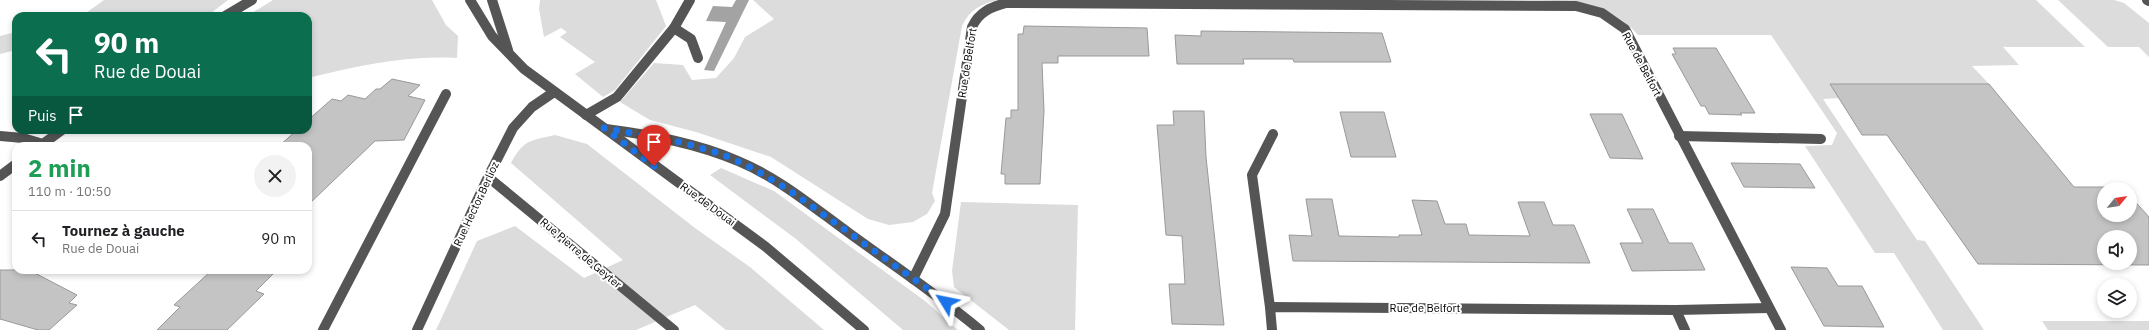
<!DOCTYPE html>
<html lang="fr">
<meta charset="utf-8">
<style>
:root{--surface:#fff;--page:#f2f2f2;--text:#202124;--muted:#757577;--line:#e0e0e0}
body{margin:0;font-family:"IBM Plex Sans",sans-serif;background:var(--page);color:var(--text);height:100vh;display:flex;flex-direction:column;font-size:15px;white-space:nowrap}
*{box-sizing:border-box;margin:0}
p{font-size:13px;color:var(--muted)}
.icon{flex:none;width:22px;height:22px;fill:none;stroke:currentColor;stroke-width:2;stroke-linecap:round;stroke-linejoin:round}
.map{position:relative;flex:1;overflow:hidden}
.panel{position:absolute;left:12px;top:142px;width:300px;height:132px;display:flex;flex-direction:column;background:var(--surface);border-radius:12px;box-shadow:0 2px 6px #0003}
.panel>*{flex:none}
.hud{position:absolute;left:12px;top:12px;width:300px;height:122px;border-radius:12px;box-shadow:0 2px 6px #0003;background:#0b6e4f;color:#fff;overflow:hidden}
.needle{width:26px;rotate:60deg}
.tools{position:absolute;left:2097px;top:182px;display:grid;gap:8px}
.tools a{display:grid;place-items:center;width:40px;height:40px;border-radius:50%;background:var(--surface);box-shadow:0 2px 6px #0003;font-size:20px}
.pin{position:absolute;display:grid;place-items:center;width:34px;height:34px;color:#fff;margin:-41px -17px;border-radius:50% 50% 50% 0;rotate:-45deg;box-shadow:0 0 4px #0007}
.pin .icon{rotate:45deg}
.me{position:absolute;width:44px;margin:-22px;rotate:305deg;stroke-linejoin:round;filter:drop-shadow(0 0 3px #0008)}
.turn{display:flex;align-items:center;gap:14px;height:84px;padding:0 16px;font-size:18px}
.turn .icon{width:52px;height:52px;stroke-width:2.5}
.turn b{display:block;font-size:28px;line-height:34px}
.then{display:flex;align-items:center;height:38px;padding:0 16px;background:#0003;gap:8px;font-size:15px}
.round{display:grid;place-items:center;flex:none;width:42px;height:42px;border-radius:21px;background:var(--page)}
.summary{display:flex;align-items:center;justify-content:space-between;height:68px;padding:0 16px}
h1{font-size:24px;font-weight:700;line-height:30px;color:#1e9e55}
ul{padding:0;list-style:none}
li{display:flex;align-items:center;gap:12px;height:56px;padding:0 16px;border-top:1px solid var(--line)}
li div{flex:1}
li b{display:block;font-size:15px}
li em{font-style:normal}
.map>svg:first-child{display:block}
.green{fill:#dcdcdc}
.water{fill:#a3a3a3}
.building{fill:#c4c4c4;stroke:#999;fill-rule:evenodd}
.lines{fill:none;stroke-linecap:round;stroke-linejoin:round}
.minor{stroke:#555;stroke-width:10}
.route{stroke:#1a73e8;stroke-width:7;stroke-dasharray:0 12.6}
.labels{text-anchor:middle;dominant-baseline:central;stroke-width:4;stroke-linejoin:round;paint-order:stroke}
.street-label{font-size:11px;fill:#000;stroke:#fff}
</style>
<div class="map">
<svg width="2149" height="330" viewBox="0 0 2149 330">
<rect width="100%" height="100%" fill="#fff"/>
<g class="green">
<path d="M 104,0 L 228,0 L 207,16 L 75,16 L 86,13 Z"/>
<path d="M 273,0 L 432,0 L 446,25 L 458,36 L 457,58 C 405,55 358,66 308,78 L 308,16 L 247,16 Z"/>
<path d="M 540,0 L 656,0 L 666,26 L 615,90 L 603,97 L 575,74 L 595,62 L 560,37 L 567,32 L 561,28 L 544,37 L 539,9 Z"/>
<path d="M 753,0 L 998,0 C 981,4 969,10 962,26 L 932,193 L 935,201 L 927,214 L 913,222 L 889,225 L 868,219 L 771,157 L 696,132 L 650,120 L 620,102 L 654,63 L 683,65 L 692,80 L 716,78 L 734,58 L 745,37 L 774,19 Z"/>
<path d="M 1447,0 L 2036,0 L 2085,47 L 2003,47 L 2019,65 L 1972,66 L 1989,84 L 1830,84 L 1840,98 L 1823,99 L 1917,240 L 1925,241 L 1984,330 L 1943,330 L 1894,253 L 1875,253 L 1805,146 L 1832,145 L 1837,133 L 1771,35 L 1638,35 C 1608,0 1567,1 1523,0 C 1498,0 1472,0 1447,0 Z"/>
<path d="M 2058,0 L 2114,0 L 2124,3 L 2149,23 L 2149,57 L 2139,47 L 2108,47 Z"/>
<path d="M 16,32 L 16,50 L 0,54 L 0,36 Z"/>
<path d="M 555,135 L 587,144 L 695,228 L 750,267 L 824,330 L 726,330 L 695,305 L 636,330 L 436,330 L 477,241 L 515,226 L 584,278 L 623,260 L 511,163 C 524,139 530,141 555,135 Z"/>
<path d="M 721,168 L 774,191 L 925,301 L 958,330 L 903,330 L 796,239 L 710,175 Z"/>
<path d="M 961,202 L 1078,205 L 1075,330 L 1009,330 L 954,287 L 952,271 Z"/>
<path d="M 2042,321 L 2149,321 L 2149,330 L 2048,330 Z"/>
</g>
<path class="water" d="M 736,0 L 749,0 L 714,71 L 704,70 L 726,22 L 706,21 L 713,6 L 732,7 Z"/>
<g class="building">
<path d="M 1024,26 L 1147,28 L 1149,56 L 1058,56 L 1058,63 L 1042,63 L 1044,111 L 1040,184 L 1005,184 L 1005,174 L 1001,174 L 1006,118 L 1011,118 L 1011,110 L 1018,110 L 1018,34 L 1023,34 Z"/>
<path d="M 1201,31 L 1382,33 L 1391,62 L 1294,62 L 1293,59 L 1243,59 L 1244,64 L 1177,64 L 1175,35 L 1201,36 Z"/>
<path d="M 1673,48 L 1716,48 L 1755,113 L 1740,113 L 1742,115 L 1709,114 L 1705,106 L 1701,106 L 1672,54 L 1676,54 Z"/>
<path d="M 392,79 L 420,85 L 408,96 L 425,100 L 404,140 L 375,141 L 308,205 L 308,146 L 279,146 L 297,130 L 308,130 L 308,120 L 332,99 L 341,101 L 348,95 L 365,99 L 376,89 L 380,89 Z"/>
<path d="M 1830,84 L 1989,84 L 2074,187 L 2123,187 L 2124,189 L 2104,189 L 2104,215 L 2130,215 L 2130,196 L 2149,217 L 2149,265 L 1978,264 L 1887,135 L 1862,135 ZM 2104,237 L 2130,237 L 2130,263 L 2104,263 Z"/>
<path d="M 1173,111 L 1204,111 L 1206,157 L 1224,325 L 1172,324 L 1169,284 L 1185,284 L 1182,236 L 1166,235 L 1157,125 L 1174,125 Z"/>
<path d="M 1340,112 L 1384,112 L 1396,157 L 1351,157 Z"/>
<path d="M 1590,114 L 1622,114 L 1643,159 L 1610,158 Z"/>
<path d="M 1731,163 L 1800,164 L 1815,188 L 1744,187 Z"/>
<path d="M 1306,199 L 1332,199 L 1339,236 L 1399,237 L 1399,235 L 1422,235 L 1412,200 L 1437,201 L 1445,224 L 1466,224 L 1469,235 L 1530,236 L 1518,202 L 1544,202 L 1553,225 L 1574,225 L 1590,263 L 1293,261 L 1289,235 L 1312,236 Z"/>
<path d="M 1627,209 L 1653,209 L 1669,243 L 1692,243 L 1705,270 L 1632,271 L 1620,243 L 1643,243 Z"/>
<path d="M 1791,267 L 1827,268 L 1838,286 L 1862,286 L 1884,327 L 1824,326 Z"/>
<path d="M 0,270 L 29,270 L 77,295 L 69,303 L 77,305 L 49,330 L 38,330 L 0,319 Z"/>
<path d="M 212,270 L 277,270 L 256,291 L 264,294 L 227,330 L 157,330 L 180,307 L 174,305 Z"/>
</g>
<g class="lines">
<g class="minor">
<path d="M 470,0 L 492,36 L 524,69 L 766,247 L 864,330"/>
<path d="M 492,0 L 508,50"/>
<path d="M 2147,0 L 2149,1"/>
<path d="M 225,16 L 252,0"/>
<path d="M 674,28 L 691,39 L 698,58"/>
<path d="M 586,115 L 617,97 L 674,28 L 690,0"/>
<path d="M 606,129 C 651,135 696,143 738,161 C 779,178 813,207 849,233 C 893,265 938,295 980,330"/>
<path d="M 0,136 L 23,138 L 43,144"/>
<path d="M 1679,136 L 1821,139"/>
<path d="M 40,146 L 62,130"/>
<path d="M 0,176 L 16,164"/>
<path d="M 488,177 L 674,330"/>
<path d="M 913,279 L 945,214 L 972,27 C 979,12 991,7 1006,3 L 1576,6 L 1602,13 L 1625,29 L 1781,330"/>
<path d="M 1270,307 L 1252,175 L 1273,134"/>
<path d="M 1676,310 L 1769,308"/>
<path d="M 323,330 L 446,94"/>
<path d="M 417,330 L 488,177 L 513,128 L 532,107 L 554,92"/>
<path d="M 1272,330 L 1270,307 L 1676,310 L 1685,330"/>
</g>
</g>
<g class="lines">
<path class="route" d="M 654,166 L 604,128 L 680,142 L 722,154 L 754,169 L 789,190 L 946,302"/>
</g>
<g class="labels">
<g class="street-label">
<text transform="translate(967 63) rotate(-81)">Rue de Belfort</text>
<text transform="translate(1642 64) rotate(62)">Rue de Belfort</text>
<text transform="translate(476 204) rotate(-65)">Rue Hector Berlioz</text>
<text transform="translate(708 204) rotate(36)">Rue de Douai</text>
<text transform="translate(581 253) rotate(40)">Rue Pierre de Geyter</text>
<text x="1425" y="308">Rue de Belfort</text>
</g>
</g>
</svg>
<div class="tools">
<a><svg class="needle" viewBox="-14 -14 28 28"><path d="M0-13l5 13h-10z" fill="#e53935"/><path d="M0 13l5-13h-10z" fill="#757577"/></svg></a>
<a><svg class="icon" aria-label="sound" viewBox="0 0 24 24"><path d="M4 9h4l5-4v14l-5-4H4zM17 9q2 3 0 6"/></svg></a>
<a><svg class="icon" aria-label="layers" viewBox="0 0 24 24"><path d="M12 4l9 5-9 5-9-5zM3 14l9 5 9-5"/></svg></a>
</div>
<div class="pin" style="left:654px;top:166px;background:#d93025"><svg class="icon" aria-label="arrive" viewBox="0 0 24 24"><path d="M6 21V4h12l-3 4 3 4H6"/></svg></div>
<svg class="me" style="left:946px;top:302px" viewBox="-20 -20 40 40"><path d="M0-17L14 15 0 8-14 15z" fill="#1a73e8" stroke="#fff" stroke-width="4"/></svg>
<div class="hud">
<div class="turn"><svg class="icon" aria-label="left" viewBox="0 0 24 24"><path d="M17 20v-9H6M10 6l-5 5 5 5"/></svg><div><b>90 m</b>Rue de Douai</div></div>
<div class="then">Puis<svg class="icon" aria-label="arrive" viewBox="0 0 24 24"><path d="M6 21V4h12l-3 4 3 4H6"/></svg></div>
</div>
<section class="panel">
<div class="summary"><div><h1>2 min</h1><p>110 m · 10:50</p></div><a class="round"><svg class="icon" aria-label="close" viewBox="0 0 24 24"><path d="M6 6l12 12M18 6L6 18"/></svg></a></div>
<ul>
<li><svg class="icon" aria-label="left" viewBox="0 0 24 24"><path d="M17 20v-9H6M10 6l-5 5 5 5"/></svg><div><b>Tournez à gauche</b><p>Rue de Douai</p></div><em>90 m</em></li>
</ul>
</section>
</div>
